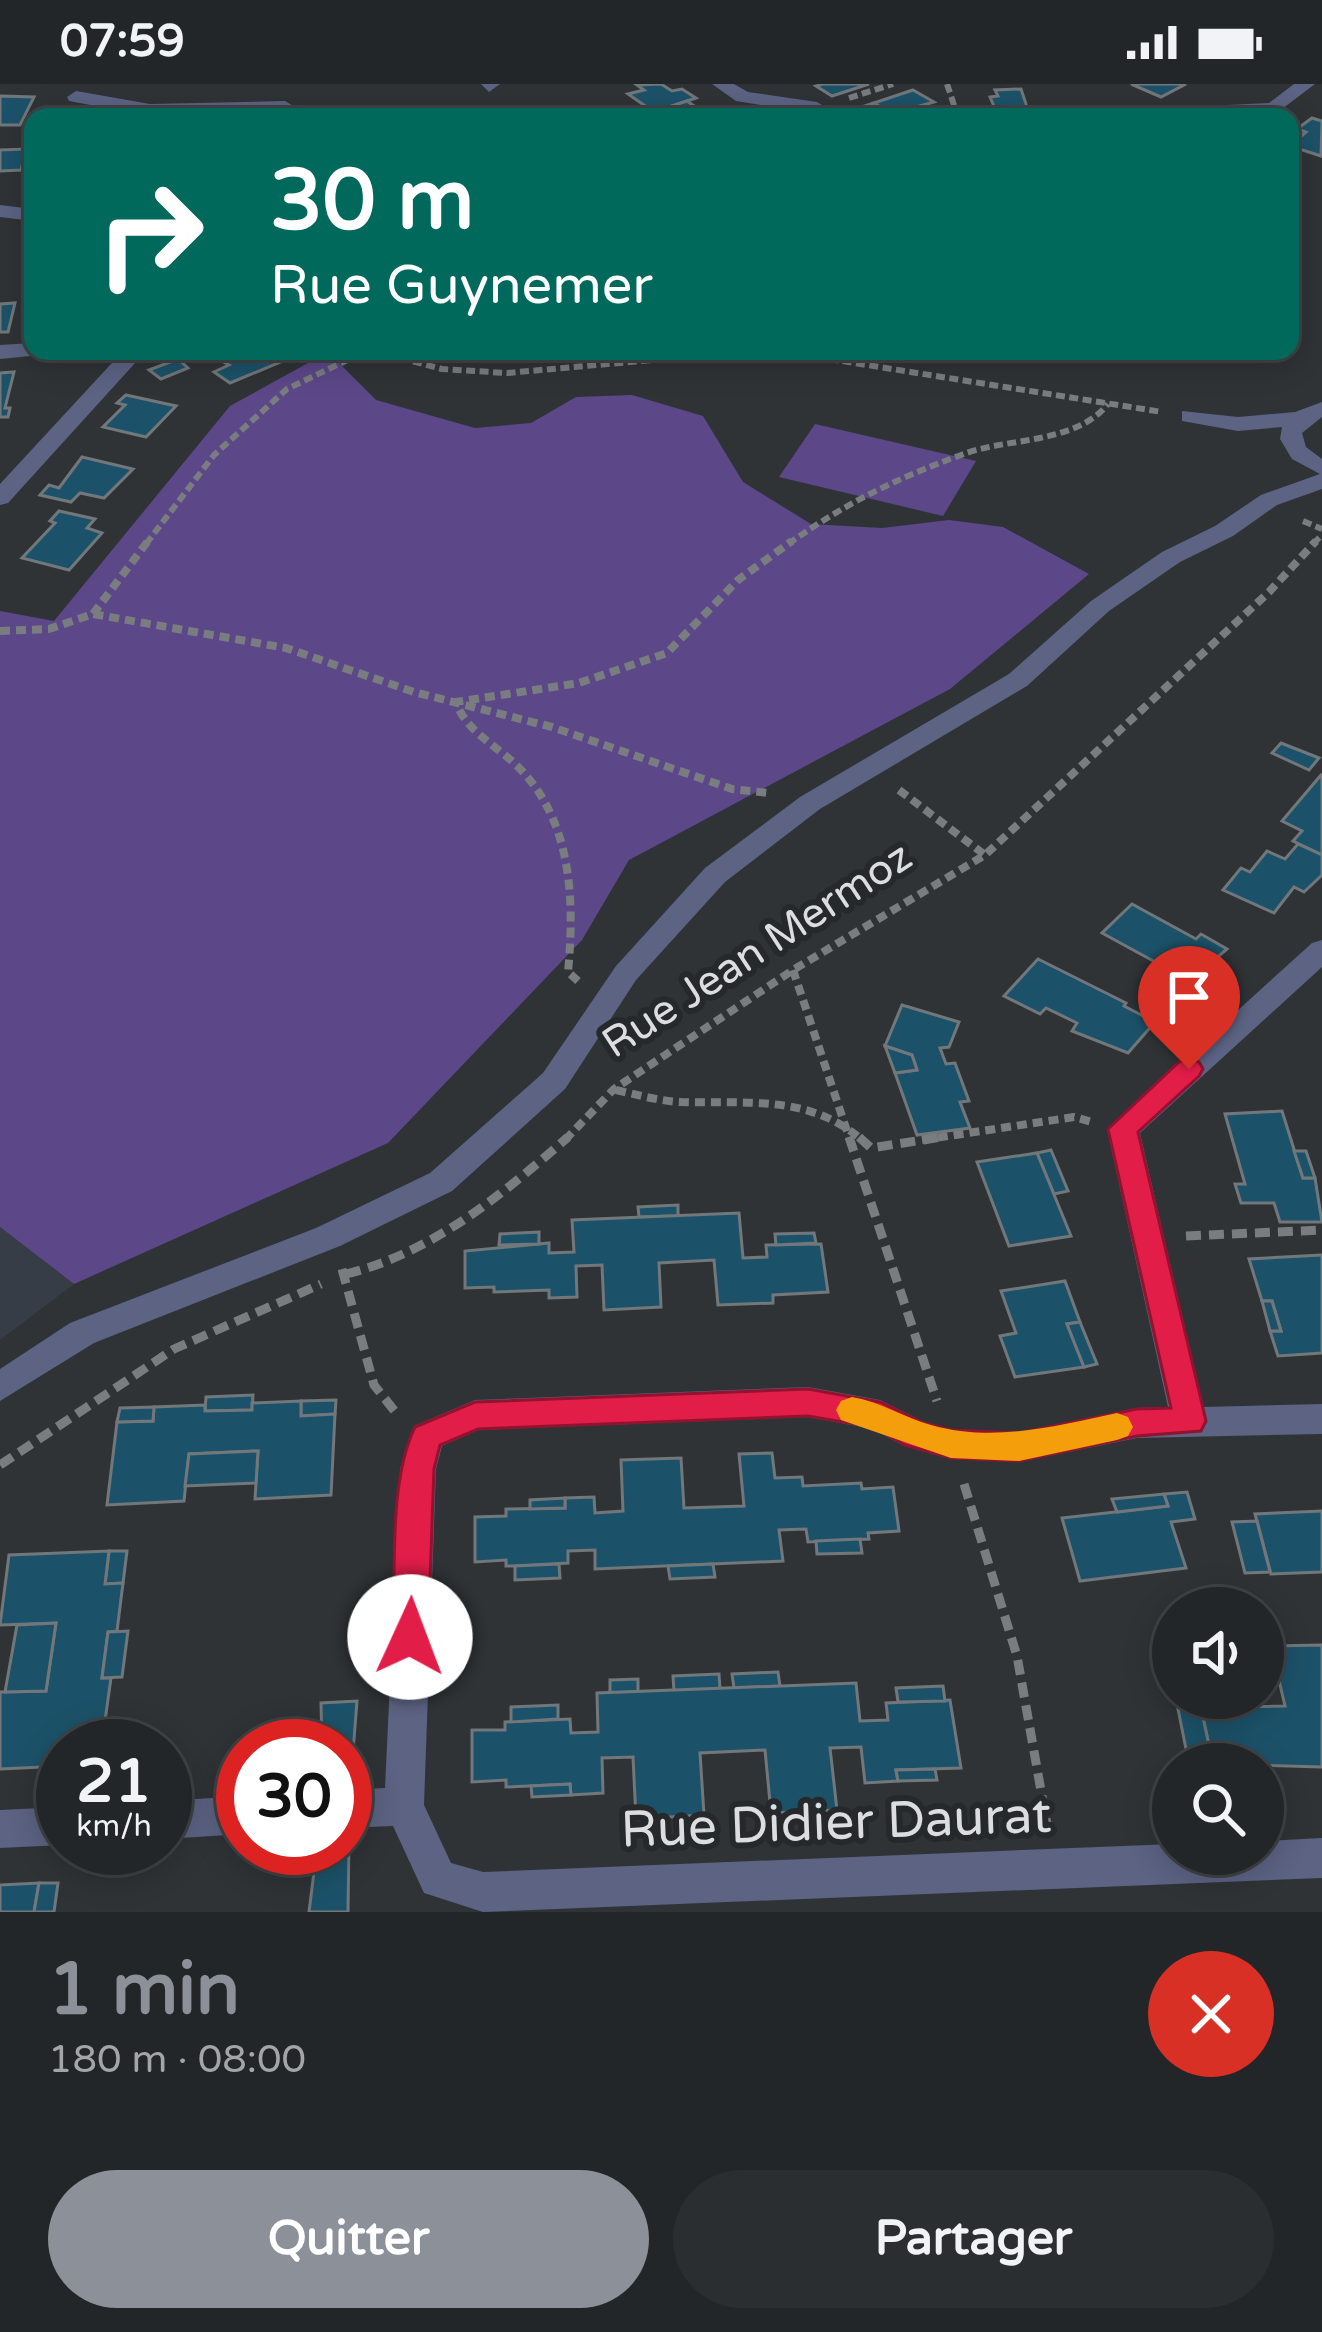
<!DOCTYPE html>
<html lang="fr">
<meta charset="utf-8">
<style>
:root{--surface:#232628;--page:#2b2e30;--text:#f1f3f6;--muted:#a3a5a8;--line:#404345;--accent:#8c9099}
body{margin:0;font-family:"Varela Round",sans-serif;background:var(--page);color:var(--text);height:100vh;display:flex;flex-direction:column;font-size:45px;white-space:nowrap}
*{box-sizing:border-box;margin:0}
p{font-size:39px;color:var(--muted)}
.icon{flex:none;width:66px;height:66px;fill:none;stroke:currentColor;stroke-width:2;stroke-linecap:round;stroke-linejoin:round}
.map{position:relative;height:1828px;overflow:hidden}
.details{display:flex;flex-direction:column;background:var(--surface);flex:1}
.details>*{flex:none}
.top-card{position:absolute;left:24px;top:24px;width:1275px;height:252px;border-radius:24px;box-shadow:0 6px 30px #0003,0 0 0 3px var(--line);background:#00695c;color:#fff;overflow:hidden}
.tools{position:absolute;left:1152px;top:1503px;display:grid;gap:24px}
.tools a{display:grid;place-items:center;width:132px;height:132px;border-radius:50%;background:var(--surface);box-shadow:0 6px 30px #0003,0 0 0 3px var(--line);font-size:60px}
.speed{position:absolute;left:36px;top:1635px;display:flex;gap:24px;font-size:60px;font-weight:700;text-align:center}
.speed>*{display:grid;place-content:center;width:156px;height:156px;border-radius:50%;background:var(--surface);box-shadow:0 6px 30px #0003,0 0 0 3px var(--line);line-height:1}
.speed small{font-size:30px;font-weight:400}
.speed .limit{border:18px solid #d22;background:#fff;color:#111}
.pin{position:absolute;display:grid;place-items:center;width:102px;height:102px;color:#fff;margin:-123px -51px;border-radius:50% 50% 50% 0;rotate:-45deg;box-shadow:0 0 12px #0007}
.pin .icon{rotate:45deg}
.me{position:absolute;width:132px;margin:-66px;rotate:2deg;stroke-linejoin:round;filter:drop-shadow(0 0 9px #0008)}
.turn{display:flex;align-items:center;gap:42px;height:252px;padding:0 48px;font-size:54px}
.turn .icon{width:156px;height:156px;stroke-width:2.5}
.turn b{display:block;font-size:84px;line-height:102px}
.round{display:grid;place-items:center;flex:none;width:126px;height:126px;border-radius:63px;background:var(--page)}
.headline{display:flex;align-items:center;justify-content:space-between;height:204px;padding:0 48px}
h1{font-size:72px;font-weight:800;line-height:90px;color:var(--accent)}
.primary-button{display:flex;gap:24px;margin-top:auto;padding:24px 48px}
.primary-button a{flex:1;height:138px;border-radius:72px;background:var(--accent);color:#fff;font-size:48px;font-weight:800;line-height:138px;text-align:center}
.primary-button a+a{background:var(--page);color:var(--text)}
.status{display:flex;justify-content:space-between;align-items:center;height:84px;padding:0 60px;background:var(--surface);direction:ltr}
.status svg{height:33px;fill:currentColor}
.map>svg:first-child{display:block}
.built{fill:#363d46}
.green{fill:#5c4788}
.building{fill:#1c5269;stroke:#71777a;stroke-width:3}
.lines{fill:none;stroke-linecap:round;stroke-linejoin:round}
.path-far2{stroke:#7a7d7f;stroke-width:6;stroke-dasharray:9 4.5;stroke-linecap:butt}
.path-far1{stroke:#7a7d7f;stroke-width:8;stroke-dasharray:10 6;stroke-linecap:butt}
.path{stroke:#7a7d7f;stroke-width:9;stroke-dasharray:15 8;stroke-linecap:butt}
.minor{fill:#5c6383;fill-rule:evenodd}
.route{fill:#e11d48;stroke:#92132f;stroke-width:3}
.slow{fill:#f59e0b}
.labels{text-anchor:middle;dominant-baseline:central;stroke-width:12;stroke-linejoin:round;paint-order:stroke}
.street-label{font-size:42px;fill:#dbdddf;stroke:#26292c}
.near-street-label{font-size:51px;fill:#dbdddf;stroke:#26292c}
</style>
<div class="status"><b>07:59</b><svg viewBox="0 0 49 12"><path d="M0 12V9h3v3zM5 12V6h3v6zM10 12V3h3v9zM15 12V0h3v12zM26 1h20v11H26zM47 4h2v5h-2z"/></svg></div>
<div class="map">
<svg width="1322" height="1828" viewBox="0 0 1322 1828">
<rect width="100%" height="100%" fill="#2f3336"/>
<path class="built" d="M 0,1143 L 74,1200 L 0,1256 Z"/>
<g class="green">
<path d="M 328,268 L 376,316 L 475,344 L 531,339 L 576,313 L 632,311 L 703,332 L 743,398 L 811,440 L 882,444 L 949,436 L 1003,443 L 1089,490 L 950,605 L 629,776 L 582,856 L 388,1059 L 74,1200 L 0,1143 L 0,527 L 54,537 L 230,322 Z"/>
<path d="M 815,340 L 976,377 L 943,432 L 779,393 Z"/>
</g>
<g class="building">
<path d="M 661,0 L 672,7 L 682,5 L 696,14 L 654,28 L 628,10 L 644,6 L 637,1 Z"/>
<path d="M 823,0 L 869,0 L 832,12 L 816,2 Z"/>
<path d="M 1131,0 L 1182,0 L 1184,1 L 1161,13 Z"/>
<path d="M 1021,5 L 1029,29 L 997,29 L 990,13 L 998,12 L 995,6 Z"/>
<path d="M 913,6 L 934,18 L 891,30 L 874,19 Z"/>
<path d="M 0,12 L 34,13 L 20,41 L 0,41 Z"/>
<path d="M 687,17 L 710,33 L 675,33 L 663,25 Z"/>
<path d="M 874,19 L 895,32 L 834,32 Z"/>
<path d="M 1312,34 L 1322,37 L 1321,72 L 1290,62 L 1306,48 L 1297,45 Z"/>
<path d="M 26,65 L 21,86 L 0,87 L 0,66 Z"/>
<path d="M 15,219 L 8,248 L 0,248 L 0,220 Z"/>
<path d="M 232,267 L 288,267 L 295,272 L 230,299 L 214,288 L 229,281 L 216,274 Z"/>
<path d="M 178,275 L 188,284 L 161,295 L 149,286 Z"/>
<path d="M 14,288 L 5,324 L 10,324 L 8,333 L 0,333 L 0,289 Z"/>
<path d="M 126,311 L 158,318 L 176,322 L 146,353 L 103,343 L 125,321 L 117,319 Z"/>
<path d="M 82,373 L 133,385 L 104,414 L 80,409 L 71,418 L 40,411 L 49,401 L 59,404 Z"/>
<path d="M 59,427 L 95,435 L 87,444 L 102,449 L 69,486 L 22,474 L 55,439 L 50,437 Z"/>
<path d="M 1281,659 L 1319,674 L 1309,686 L 1272,669 Z"/>
<path d="M 1321,691 L 1322,692 L 1322,771 L 1293,757 L 1302,747 L 1282,737 Z"/>
<path d="M 1298,760 L 1322,771 L 1322,791 L 1304,808 L 1294,803 L 1274,829 L 1223,806 L 1241,784 L 1250,788 L 1267,767 L 1285,775 Z"/>
<path d="M 1132,820 L 1196,855 L 1201,850 L 1227,865 L 1190,897 L 1102,849 Z"/>
<path d="M 1038,875 L 1126,919 L 1124,922 L 1155,938 L 1128,969 L 1072,947 L 1077,939 L 1046,924 L 1040,930 L 1004,912 Z"/>
<path d="M 902,921 L 959,938 L 949,963 L 940,964 L 946,980 L 955,979 L 969,1017 L 960,1018 L 970,1044 L 917,1051 L 895,989 L 917,986 L 912,971 L 885,962 Z"/>
<path d="M 885,962 L 912,971 L 917,986 L 895,989 Z"/>
<path d="M 1282,1027 L 1303,1094 L 1315,1094 L 1322,1138 L 1280,1138 L 1274,1119 L 1241,1119 L 1235,1100 L 1245,1100 L 1225,1030 Z"/>
<path d="M 1051,1066 L 1068,1107 L 1054,1110 L 1037,1069 Z"/>
<path d="M 1294,1067 L 1306,1067 L 1315,1094 L 1303,1094 Z"/>
<path d="M 1037,1069 L 1071,1152 L 1009,1162 L 977,1078 Z"/>
<path d="M 678,1121 L 678,1132 L 639,1133 L 638,1123 Z"/>
<path d="M 739,1129 L 743,1174 L 767,1173 L 766,1161 L 821,1160 L 828,1208 L 773,1211 L 773,1219 L 718,1221 L 714,1176 L 659,1179 L 661,1223 L 604,1226 L 602,1181 L 576,1182 L 577,1213 L 549,1214 L 549,1206 L 494,1208 L 494,1203 L 465,1204 L 465,1167 L 549,1159 L 549,1169 L 574,1168 L 572,1136 Z"/>
<path d="M 539,1148 L 539,1160 L 499,1161 L 500,1150 Z"/>
<path d="M 814,1149 L 816,1159 L 776,1161 L 775,1150 Z"/>
<path d="M 1322,1171 L 1322,1269 L 1278,1272 L 1270,1247 L 1281,1247 L 1272,1217 L 1262,1217 L 1249,1175 Z"/>
<path d="M 1065,1197 L 1080,1238 L 1067,1240 L 1084,1283 L 1015,1293 L 1000,1252 L 1016,1249 L 1001,1207 Z"/>
<path d="M 1262,1217 L 1272,1217 L 1281,1247 L 1270,1247 Z"/>
<path d="M 1080,1238 L 1097,1280 L 1084,1283 L 1067,1240 Z"/>
<path d="M 253,1311 L 252,1326 L 205,1327 L 206,1313 Z"/>
<path d="M 336,1316 L 335,1330 L 301,1332 L 301,1317 Z"/>
<path d="M 301,1317 L 301,1332 L 335,1330 L 331,1411 L 255,1415 L 258,1367 L 189,1370 L 184,1417 L 107,1421 L 117,1338 L 153,1337 L 154,1323 L 205,1321 L 205,1327 L 252,1326 L 252,1319 Z"/>
<path d="M 154,1323 L 153,1337 L 117,1338 L 120,1324 Z"/>
<path d="M 258,1367 L 256,1399 L 185,1402 L 189,1370 Z"/>
<path d="M 772,1369 L 775,1394 L 802,1393 L 803,1402 L 861,1399 L 862,1405 L 893,1403 L 899,1447 L 868,1449 L 869,1455 L 808,1458 L 806,1445 L 779,1446 L 783,1477 L 595,1485 L 595,1466 L 568,1467 L 568,1479 L 515,1482 L 506,1482 L 506,1476 L 475,1478 L 475,1433 L 506,1432 L 506,1425 L 565,1424 L 565,1414 L 594,1413 L 595,1429 L 623,1427 L 621,1376 L 681,1374 L 684,1424 L 744,1422 L 739,1370 Z"/>
<path d="M 1187,1408 L 1195,1435 L 1171,1438 L 1186,1484 L 1080,1497 L 1062,1434 L 1168,1422 L 1164,1410 Z"/>
<path d="M 1164,1410 L 1168,1422 L 1117,1428 L 1112,1415 Z"/>
<path d="M 565,1414 L 565,1424 L 530,1425 L 530,1416 Z"/>
<path d="M 1322,1427 L 1322,1488 L 1271,1490 L 1255,1430 Z"/>
<path d="M 1257,1437 L 1270,1488 L 1245,1489 L 1232,1438 Z"/>
<path d="M 860,1455 L 862,1469 L 817,1470 L 816,1457 Z"/>
<path d="M 109,1467 L 127,1467 L 123,1499 L 105,1500 Z"/>
<path d="M 109,1467 L 105,1500 L 123,1499 L 117,1547 L 108,1548 L 102,1594 L 111,1594 L 104,1644 L 85,1646 L 83,1662 L 63,1662 L 63,1682 L 0,1685 L 0,1608 L 46,1607 L 56,1539 L 0,1541 L 9,1471 Z"/>
<path d="M 559,1480 L 560,1494 L 515,1496 L 515,1482 Z"/>
<path d="M 713,1480 L 715,1493 L 670,1495 L 668,1482 Z"/>
<path d="M 56,1539 L 46,1607 L 5,1608 L 17,1541 Z"/>
<path d="M 128,1547 L 122,1593 L 102,1594 L 108,1548 Z"/>
<path d="M 1322,1561 L 1322,1683 L 1213,1680 L 1201,1624 L 1285,1622 L 1271,1562 Z"/>
<path d="M 778,1588 L 780,1602 L 734,1604 L 732,1590 Z"/>
<path d="M 719,1590 L 720,1605 L 674,1607 L 673,1592 Z"/>
<path d="M 638,1595 L 638,1608 L 610,1609 L 610,1596 Z"/>
<path d="M 856,1599 L 860,1637 L 888,1636 L 886,1619 L 950,1616 L 961,1684 L 896,1686 L 898,1697 L 865,1699 L 861,1663 L 830,1664 L 837,1726 L 771,1729 L 765,1666 L 700,1669 L 704,1731 L 636,1735 L 633,1673 L 602,1674 L 603,1709 L 571,1711 L 570,1700 L 506,1703 L 506,1696 L 472,1698 L 472,1646 L 505,1646 L 505,1638 L 570,1635 L 571,1649 L 598,1648 L 597,1609 Z"/>
<path d="M 943,1602 L 945,1617 L 898,1618 L 896,1604 Z"/>
<path d="M 357,1617 L 352,1681 L 345,1681 L 345,1662 L 322,1662 L 321,1619 Z"/>
<path d="M 558,1621 L 558,1635 L 511,1638 L 511,1623 Z"/>
<path d="M 1201,1624 L 1213,1680 L 1189,1680 L 1178,1625 Z"/>
<path d="M 104,1644 L 102,1662 L 83,1662 L 85,1646 Z"/>
<path d="M 935,1685 L 937,1696 L 898,1697 L 896,1686 Z"/>
<path d="M 570,1700 L 571,1711 L 532,1713 L 531,1702 Z"/>
<path d="M 345,1757 L 349,1757 L 348,1828 L 309,1828 L 317,1764 L 345,1764 Z"/>
<path d="M 39,1799 L 34,1828 L 0,1828 L 0,1801 Z"/>
<path d="M 39,1799 L 58,1799 L 54,1828 L 34,1828 Z"/>
</g>
<g class="lines">
<g class="path-far2">
<path d="M 947,0 L 958,33"/>
<path d="M 849,14 L 893,0"/>
<path d="M 374,267 L 442,285 L 507,289 L 732,269 L 804,271 L 1162,328"/>
<path d="M 1303,437 L 1322,445"/>
<path d="M 146,460 L 214,371 L 287,305 L 366,267"/>
<path d="M 788,460 C 848,418 893,396 961,371 C 1006,353 1075,361 1108,320"/>
<path d="M 1313,460 L 1322,451"/>
</g>
<g class="path-far1">
<path d="M 93,530 L 148,457"/>
<path d="M 0,547 L 49,545 L 93,530 L 286,564 L 414,608 L 552,643 L 732,705 L 769,709"/>
<path d="M 899,706 L 985,771"/>
<path d="M 793,886 L 850,1056"/>
<path d="M 578,897 L 568,888 C 575,814 572,732 513,678 C 492,659 465,645 456,618 L 579,599 L 667,569 L 738,496 L 792,457"/>
<path d="M 616,1006 C 638,1011 659,1017 681,1018 C 746,1020 809,1010 862,1056"/>
<path d="M 565,1056 L 614,1005 L 793,886 L 985,771 L 1269,508 L 1316,457"/>
<path d="M 922,1056 L 1074,1033 L 1092,1038"/>
</g>
<g class="path">
<path d="M 849,1053 L 937,1317"/>
<path d="M 859,1053 L 871,1064 L 942,1053"/>
<path d="M 1186,1152 L 1322,1146"/>
<path d="M 342,1185 L 374,1301 L 397,1330"/>
<path d="M 346,1190 C 432,1169 503,1110 568,1053"/>
<path d="M 0,1381 L 174,1265 L 321,1200"/>
<path d="M 964,1400 L 1017,1572 L 1048,1746"/>
</g>
<g class="minor">
<path d="M 481,0 L 500,0 L 489,8 Z"/>
<path d="M 712,0 L 734,0 L 748,8 L 817,18 L 827,24 L 817,30 L 736,17 Z"/>
<path d="M 1294,0 L 1315,0 L 1274,31 L 1093,33 L 1103,27 L 1269,19 Z"/>
<path d="M 76,7 L 150,20 L 285,17 L 295,23 L 285,29 L 150,32 L 69,17 L 67,13 Z"/>
<path d="M 0,121 L 33,125 L 33,137 L 0,133 Z"/>
<path d="M 33,259 L 33,267 L 43,267 L 41,271 L 0,275 L 0,261 Z"/>
<path d="M 123,267 L 146,267 L 8,419 L 0,421 L 0,400 Z"/>
<path d="M 1322,318 L 1322,333 L 1302,349 L 1306,363 L 1322,375 L 1322,405 L 1277,421 L 1233,452 L 1180,478 L 1109,527 L 1027,602 L 820,725 L 725,798 L 636,896 L 565,1005 L 452,1107 L 340,1162 L 94,1259 L 0,1317 L 0,1285 L 70,1239 L 316,1144 L 430,1089 L 543,989 L 616,882 L 705,784 L 800,713 L 1009,590 L 1091,517 L 1162,468 L 1215,442 L 1261,411 L 1320,390 L 1292,375 L 1280,355 L 1282,343 L 1238,347 L 1182,337 L 1182,327 L 1238,333 L 1295,328 Z"/>
<path d="M 1322,856 L 1322,883 L 1140,1049 L 1203,1323 L 1322,1320 L 1322,1350 L 1137,1354 L 1019,1378 L 951,1375 L 904,1362 L 873,1345 L 808,1333 L 478,1346 L 442,1362 L 436,1385 L 424,1721 L 451,1779 L 483,1788 L 1173,1760 L 1173,1770 L 1263,1770 L 1263,1757 L 1322,1754 L 1322,1794 L 483,1828 L 424,1809 L 393,1742 L 345,1744 L 345,1706 L 385,1704 L 400,1385 L 414,1342 L 475,1316 L 808,1303 L 880,1316 L 924,1338 L 951,1345 L 1019,1348 L 1137,1324 L 1168,1323 L 1107,1045 L 1312,859 Z"/>
<path d="M 243,1712 L 243,1750 L 165,1755 L 165,1717 Z"/>
<path d="M 63,1723 L 63,1761 L 0,1764 L 0,1726 Z"/>
</g>
</g>
<path class="route" d="M 1189,975 L 1199,978 L 1203,985 L 1199,992 L 1138,1048 L 1206,1337 L 1201,1347 L 1137,1352 L 1019,1377 L 951,1374 L 905,1361 L 873,1343 L 808,1332 L 478,1345 L 440,1361 L 434,1385 L 428,1553 L 423,1564 L 410,1569 L 398,1564 L 393,1553 C 396,1491 388,1398 415,1343 L 475,1318 L 808,1305 L 880,1318 L 924,1339 L 951,1346 L 1019,1349 L 1137,1325 L 1171,1324 L 1108,1045 L 1179,978 Z"/>
<path class="slow" d="M 852,1313 C 881,1318 903,1333 931,1341 C 994,1359 1055,1342 1117,1329 L 1128,1333 L 1133,1343 L 1128,1352 L 1117,1356 L 1019,1377 L 951,1374 L 841,1336 L 836,1326 L 841,1317 Z"/>
<g class="labels">
<g class="street-label">
<text transform="translate(757 866) rotate(-33)">Rue Jean Mermoz</text>
</g>
<g class="near-street-label">
<text transform="translate(836 1739) rotate(-2)">Rue Didier Daurat</text>
</g>
</g>
</svg>
<div class="tools">
<a><svg class="icon" aria-label="sound" viewBox="0 0 24 24"><path d="M4 9h4l5-4v14l-5-4H4zM17 9q2 3 0 6"/></svg></a>
<a><svg class="icon" aria-label="search" viewBox="0 0 24 24"><circle cx="10" cy="10" r="6"/><path d="M15 15l6 6"/></svg></a>
</div>
<div class="speed"><div>21<small>km/h</small></div><div class="limit">30</div></div>
<div class="pin" style="left:1189px;top:985px;background:#d93025"><svg class="icon" aria-label="arrive" viewBox="0 0 24 24"><path d="M6 21V4h12l-3 4 3 4H6"/></svg></div>
<svg class="me" style="left:410px;top:1553px" viewBox="-20 -20 40 40"><circle r="19" fill="#fff"/><path d="M0-13L10 11 0 6-10 11z" fill="#e11d48"/></svg>
<div class="top-card">
<div class="turn"><svg class="icon" aria-label="right" viewBox="0 0 24 24"><path d="M7 20v-9h11M14 6l5 5-5 5"/></svg><div><b>30 m</b>Rue Guynemer</div></div>
</div>
</div>
<section class="details">
<div class="headline"><div><h1>1 min</h1><p>180 m · 08:00</p></div><a class="round" style="background:#d93025;color:#fff"><svg class="icon" aria-label="close" viewBox="0 0 24 24"><path d="M6 6l12 12M18 6L6 18"/></svg></a></div>
<div class="primary-button"><a>Quitter</a><a>Partager</a></div>
</section>
